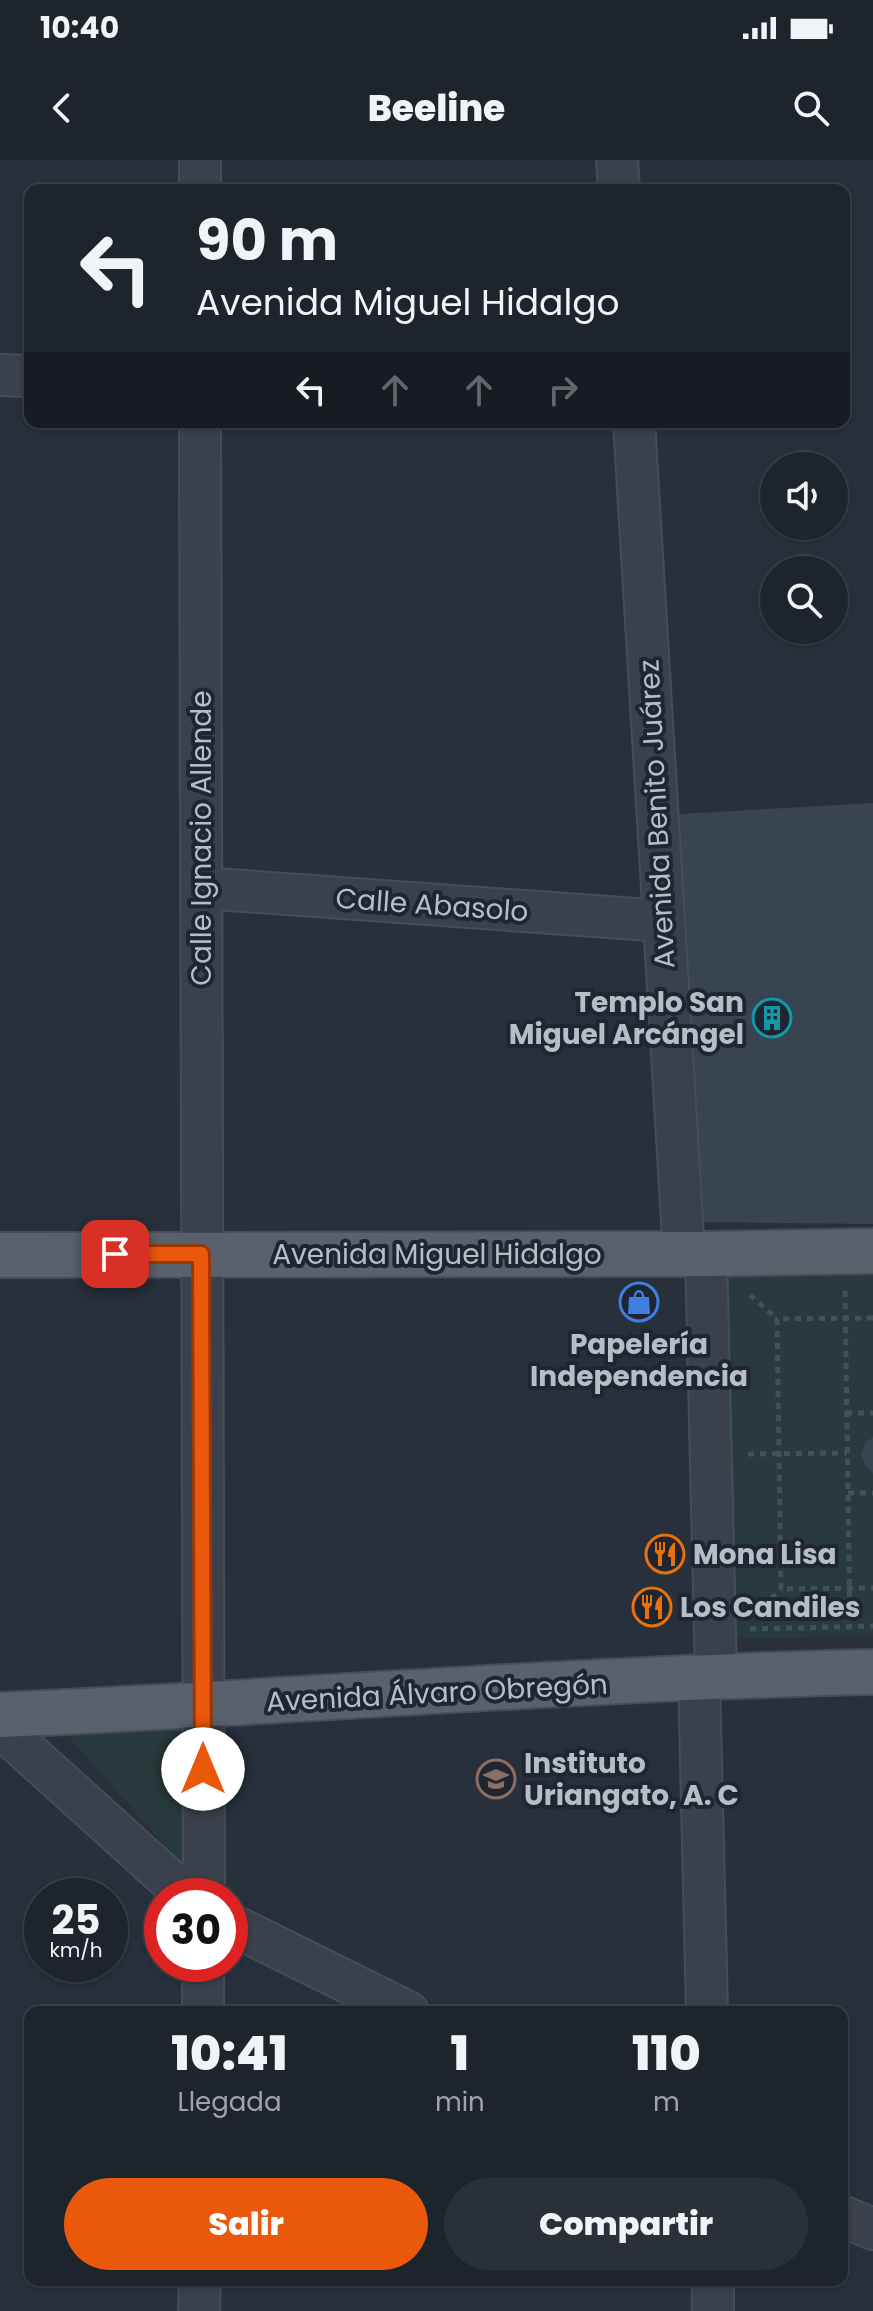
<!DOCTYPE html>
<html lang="es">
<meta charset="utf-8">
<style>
:root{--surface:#1d242c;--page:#2a3038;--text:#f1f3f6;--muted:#a0a4a9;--line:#3b4148;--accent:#ea580c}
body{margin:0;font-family:Poppins,sans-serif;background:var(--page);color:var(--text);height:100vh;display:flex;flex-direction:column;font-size:30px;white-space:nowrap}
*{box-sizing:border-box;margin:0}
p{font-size:26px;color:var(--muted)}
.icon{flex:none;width:44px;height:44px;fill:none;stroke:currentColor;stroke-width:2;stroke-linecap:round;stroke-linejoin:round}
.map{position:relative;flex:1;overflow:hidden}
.sheet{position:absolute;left:24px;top:1846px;width:824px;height:280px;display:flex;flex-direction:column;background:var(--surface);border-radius:16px;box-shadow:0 2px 6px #0004,0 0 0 2px var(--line)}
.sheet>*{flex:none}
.top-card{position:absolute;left:24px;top:24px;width:826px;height:244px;border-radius:16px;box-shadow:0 2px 6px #0004,0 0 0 2px var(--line);background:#1d242c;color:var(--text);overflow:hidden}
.buttons{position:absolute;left:760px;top:292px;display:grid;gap:16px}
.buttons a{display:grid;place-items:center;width:88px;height:88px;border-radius:50%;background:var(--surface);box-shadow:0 2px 6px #0004,0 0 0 2px var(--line);font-size:40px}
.speed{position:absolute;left:24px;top:1718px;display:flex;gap:16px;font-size:40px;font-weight:700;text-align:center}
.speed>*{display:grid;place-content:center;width:104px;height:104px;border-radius:50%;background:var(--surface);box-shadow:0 2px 6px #0004,0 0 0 2px var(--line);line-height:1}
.speed small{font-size:20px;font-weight:400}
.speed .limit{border:12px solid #d22;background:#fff;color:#111}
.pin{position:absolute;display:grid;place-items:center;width:68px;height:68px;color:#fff;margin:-34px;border-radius:16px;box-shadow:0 4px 12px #0006}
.me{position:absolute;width:88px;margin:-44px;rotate:0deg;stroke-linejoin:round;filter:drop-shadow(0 0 6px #0008)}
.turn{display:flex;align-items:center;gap:28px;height:168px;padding:0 40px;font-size:36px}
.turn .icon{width:104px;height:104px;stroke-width:2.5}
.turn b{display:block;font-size:56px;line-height:68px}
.lanes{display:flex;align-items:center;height:76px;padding:0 40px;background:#0003;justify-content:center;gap:40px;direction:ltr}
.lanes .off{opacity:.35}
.eta{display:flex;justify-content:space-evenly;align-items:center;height:136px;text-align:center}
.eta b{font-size:48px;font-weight:800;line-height:56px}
.cta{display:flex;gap:16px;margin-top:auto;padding:16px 40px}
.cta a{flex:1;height:92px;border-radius:48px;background:var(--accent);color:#fff;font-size:32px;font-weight:800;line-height:92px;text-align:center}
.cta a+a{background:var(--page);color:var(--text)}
.status{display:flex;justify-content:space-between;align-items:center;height:56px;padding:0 40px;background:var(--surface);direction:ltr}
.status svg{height:22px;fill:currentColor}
header{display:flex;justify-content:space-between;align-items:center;height:104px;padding:0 40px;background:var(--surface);font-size:36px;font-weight:800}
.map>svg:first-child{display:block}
.green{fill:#293a3c}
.building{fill:#394452}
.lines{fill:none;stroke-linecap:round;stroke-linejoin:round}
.minor-casing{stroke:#464d58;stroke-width:44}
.major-casing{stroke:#464d58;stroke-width:48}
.path{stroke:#415355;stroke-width:5;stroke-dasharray:6 6;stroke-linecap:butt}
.minor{stroke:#3a414c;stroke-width:40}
.major{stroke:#58616c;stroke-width:44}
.route-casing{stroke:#983908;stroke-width:20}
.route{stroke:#ea580c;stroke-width:14}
.labels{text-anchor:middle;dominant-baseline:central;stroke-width:8;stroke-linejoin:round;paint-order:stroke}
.street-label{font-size:28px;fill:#b6bdc7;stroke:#1f2631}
.poi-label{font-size:28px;font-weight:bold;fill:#b6bdc7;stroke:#1f2631;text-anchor:start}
</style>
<div class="status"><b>10:40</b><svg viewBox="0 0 49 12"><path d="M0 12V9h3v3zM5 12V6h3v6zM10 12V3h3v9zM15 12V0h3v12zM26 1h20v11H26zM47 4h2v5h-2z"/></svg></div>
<header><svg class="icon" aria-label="back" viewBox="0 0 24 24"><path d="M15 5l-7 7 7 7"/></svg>Beeline<svg class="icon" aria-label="search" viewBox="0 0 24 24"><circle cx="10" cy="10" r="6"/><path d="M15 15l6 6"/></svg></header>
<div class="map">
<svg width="873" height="2151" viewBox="0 0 873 2151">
<rect width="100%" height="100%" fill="#27303b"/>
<g class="green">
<path d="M 873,1105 L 873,1476 L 725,1479 L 718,1107 Z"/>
<path d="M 189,1561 L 184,1707 L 56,1562 Z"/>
</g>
<g class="building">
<path d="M 873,643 L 873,1064 L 682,1062 L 661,655 Z"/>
<path d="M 873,1277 L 873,1313 L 866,1307 L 861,1295 L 865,1283 Z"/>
</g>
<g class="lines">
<defs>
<g id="minor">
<path d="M 200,0 L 200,30"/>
<path d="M 617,0 L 619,30"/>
<path d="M 0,215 L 30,216"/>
<path d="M 200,262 L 204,1736"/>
<path d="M 634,262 L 684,1094"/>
<path d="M 201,728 L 664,761"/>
<path d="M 706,1094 L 716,1516"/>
<path d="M 699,1518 L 707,1852"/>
<path d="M 0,1567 L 187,1736"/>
<path d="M 230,1764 L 408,1852"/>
<path d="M 203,1852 L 203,1804"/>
<path d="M 842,2056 L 873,2069"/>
<path d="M 713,2120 L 713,2151"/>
<path d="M 199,2151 L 200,2120"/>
</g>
<g id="major">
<path d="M 0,1095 L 706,1094 L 873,1091"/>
<path d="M 0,1555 C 291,1542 582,1518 873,1512"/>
</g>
</defs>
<use href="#minor" class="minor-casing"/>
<use href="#major" class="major-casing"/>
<g class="path">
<path d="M 845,1131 L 850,1466"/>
<path d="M 750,1135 L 777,1159"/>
<path d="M 873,1158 L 777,1159 L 781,1429 L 873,1428"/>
<path d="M 846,1253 L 873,1253"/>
<path d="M 748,1294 L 847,1293"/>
<path d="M 848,1333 L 873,1333"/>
<path d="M 754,1455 L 781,1429"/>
<path d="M 750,1469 L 873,1466"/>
</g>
<use href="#minor" class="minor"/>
<use href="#major" class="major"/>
</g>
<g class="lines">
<defs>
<path id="route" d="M 115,1094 L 201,1094 L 203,1609"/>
</defs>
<use href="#route" class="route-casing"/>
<use href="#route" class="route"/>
</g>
<defs>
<symbol id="building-ring" viewBox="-11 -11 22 22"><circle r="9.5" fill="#1f2631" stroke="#0f9aa8" stroke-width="1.5"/><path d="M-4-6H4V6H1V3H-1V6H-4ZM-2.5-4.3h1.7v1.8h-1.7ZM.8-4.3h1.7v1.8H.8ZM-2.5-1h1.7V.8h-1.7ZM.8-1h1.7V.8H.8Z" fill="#0f9aa8"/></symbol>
<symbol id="shop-ring" viewBox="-11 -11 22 22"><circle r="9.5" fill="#1f2631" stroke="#3f7fe0" stroke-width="1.5"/><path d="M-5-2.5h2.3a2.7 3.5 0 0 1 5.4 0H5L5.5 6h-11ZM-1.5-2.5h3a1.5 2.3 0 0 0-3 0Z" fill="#3f7fe0"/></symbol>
<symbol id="restaurant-ring" viewBox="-11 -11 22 22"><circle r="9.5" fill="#1f2631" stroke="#e8710a" stroke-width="1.5"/><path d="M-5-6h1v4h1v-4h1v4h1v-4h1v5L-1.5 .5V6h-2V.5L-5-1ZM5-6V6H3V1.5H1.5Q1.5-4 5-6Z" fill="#e8710a"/></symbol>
<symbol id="university-ring" viewBox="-11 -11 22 22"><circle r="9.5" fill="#1f2631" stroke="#8d6e63" stroke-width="1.5"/><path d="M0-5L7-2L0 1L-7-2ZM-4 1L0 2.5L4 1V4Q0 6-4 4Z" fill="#8d6e63"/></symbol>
</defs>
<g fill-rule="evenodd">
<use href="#building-ring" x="750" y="836" width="44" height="44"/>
<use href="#shop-ring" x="617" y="1120" width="44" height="44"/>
<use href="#restaurant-ring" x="643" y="1372" width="44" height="44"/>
<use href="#restaurant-ring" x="630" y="1425" width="44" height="44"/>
<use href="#university-ring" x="474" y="1597" width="44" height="44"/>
</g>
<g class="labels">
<g class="street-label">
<text transform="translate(657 654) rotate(-93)">Avenida Benito Juárez</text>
<text transform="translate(201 678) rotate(-90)">Calle Ignacio Allende</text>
<text transform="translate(432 745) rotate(4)">Calle Abasolo</text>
<text x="437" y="1094">Avenida Miguel Hidalgo</text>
<text transform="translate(437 1533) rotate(-3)">Avenida Álvaro Obregón</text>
</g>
<g class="poi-label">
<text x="744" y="842" text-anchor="end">Templo San<tspan x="744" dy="32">Miguel Arcángel</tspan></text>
<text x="639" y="1184" text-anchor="middle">Papelería<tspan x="639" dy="32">Independencia</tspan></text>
<text x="693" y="1394">Mona Lisa</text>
<text x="680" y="1447">Los Candiles</text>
<text x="524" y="1603">Instituto<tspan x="524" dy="32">Uriangato, A. C</tspan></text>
</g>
</g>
</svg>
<div class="buttons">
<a><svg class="icon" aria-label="sound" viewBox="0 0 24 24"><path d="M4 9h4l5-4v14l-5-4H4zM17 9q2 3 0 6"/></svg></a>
<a><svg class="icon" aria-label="search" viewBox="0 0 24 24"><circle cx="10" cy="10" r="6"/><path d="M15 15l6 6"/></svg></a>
</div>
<div class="speed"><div>25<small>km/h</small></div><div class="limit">30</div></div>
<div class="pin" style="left:115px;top:1094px;background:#d93025"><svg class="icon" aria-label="arrive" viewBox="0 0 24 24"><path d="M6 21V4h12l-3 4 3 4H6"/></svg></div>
<svg class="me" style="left:203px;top:1609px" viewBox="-20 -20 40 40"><circle r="19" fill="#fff"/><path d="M0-13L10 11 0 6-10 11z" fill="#ea580c"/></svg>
<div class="top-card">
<div class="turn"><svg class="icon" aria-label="left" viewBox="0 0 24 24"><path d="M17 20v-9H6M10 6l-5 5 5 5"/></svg><div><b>90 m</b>Avenida Miguel Hidalgo</div></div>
<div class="lanes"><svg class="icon" aria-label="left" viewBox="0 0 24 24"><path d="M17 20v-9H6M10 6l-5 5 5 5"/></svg><svg class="icon off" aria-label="ahead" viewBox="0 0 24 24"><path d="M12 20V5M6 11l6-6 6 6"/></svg><svg class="icon off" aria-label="ahead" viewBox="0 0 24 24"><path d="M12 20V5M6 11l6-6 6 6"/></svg><svg class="icon off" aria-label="right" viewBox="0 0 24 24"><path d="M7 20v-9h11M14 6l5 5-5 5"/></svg></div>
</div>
<section class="sheet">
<div class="eta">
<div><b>10:41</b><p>Llegada</p></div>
<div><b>1</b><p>min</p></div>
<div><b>110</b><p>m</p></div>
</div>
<div class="cta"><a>Salir</a><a>Compartir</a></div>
</section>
</div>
